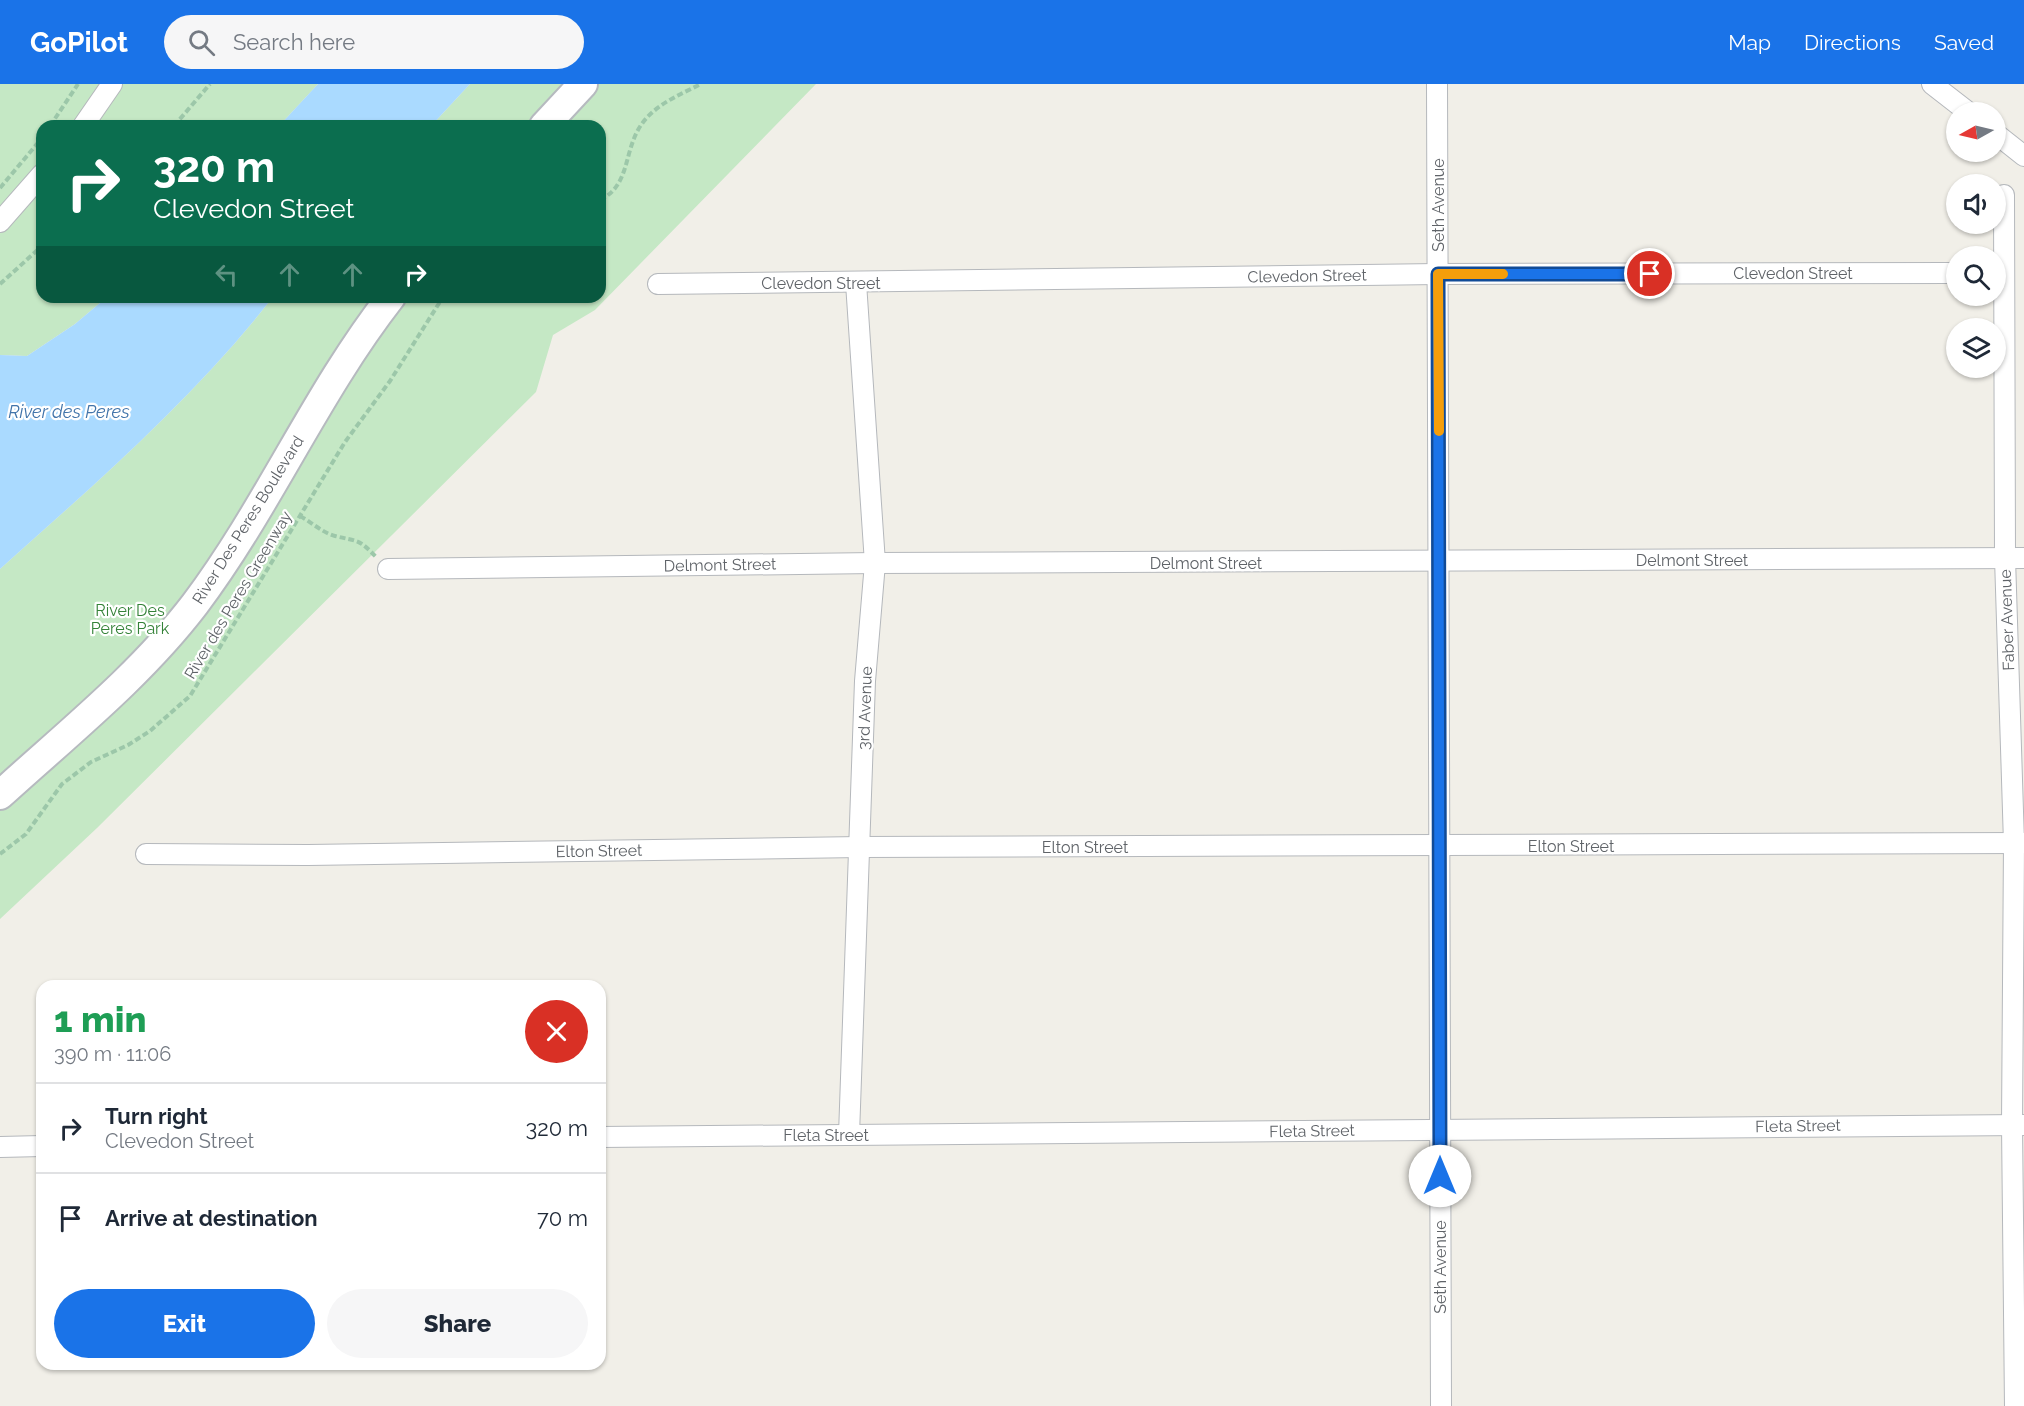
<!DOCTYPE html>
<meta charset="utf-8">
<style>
:root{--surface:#fff;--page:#f6f6f7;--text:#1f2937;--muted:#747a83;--line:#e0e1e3;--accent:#1a73e8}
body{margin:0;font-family:Raleway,sans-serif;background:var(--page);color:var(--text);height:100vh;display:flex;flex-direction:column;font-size:22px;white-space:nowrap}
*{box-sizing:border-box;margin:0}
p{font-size:20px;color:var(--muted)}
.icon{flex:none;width:33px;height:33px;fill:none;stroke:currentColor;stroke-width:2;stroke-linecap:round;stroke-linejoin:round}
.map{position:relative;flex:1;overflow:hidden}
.sheet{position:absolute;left:36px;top:896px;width:570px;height:390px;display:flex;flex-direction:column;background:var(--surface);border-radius:18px;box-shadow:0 2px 4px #0004}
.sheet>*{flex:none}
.guide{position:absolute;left:36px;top:36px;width:570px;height:183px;border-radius:18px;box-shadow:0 2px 4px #0004;background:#0b6e4f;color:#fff;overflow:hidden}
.needle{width:39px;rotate:262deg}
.controls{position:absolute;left:1946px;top:18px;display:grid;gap:12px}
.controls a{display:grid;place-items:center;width:60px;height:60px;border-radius:50%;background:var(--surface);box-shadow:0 2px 4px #0004;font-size:30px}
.pin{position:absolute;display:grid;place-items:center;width:51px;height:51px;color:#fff;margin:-26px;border:3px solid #fff;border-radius:50%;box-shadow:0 2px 6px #0007}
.me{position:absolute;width:66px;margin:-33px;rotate:0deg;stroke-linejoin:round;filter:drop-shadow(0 0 4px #0008)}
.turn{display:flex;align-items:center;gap:21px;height:126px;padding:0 18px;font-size:27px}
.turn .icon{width:78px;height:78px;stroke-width:2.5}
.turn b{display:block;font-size:42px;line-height:51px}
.lanes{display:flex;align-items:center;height:57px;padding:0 18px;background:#0003;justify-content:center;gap:30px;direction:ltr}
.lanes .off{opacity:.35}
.round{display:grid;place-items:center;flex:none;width:63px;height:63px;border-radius:32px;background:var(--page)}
.head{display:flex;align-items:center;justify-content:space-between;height:102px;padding:0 18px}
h1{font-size:36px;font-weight:800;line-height:45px;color:#1e9e55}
.primary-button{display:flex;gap:12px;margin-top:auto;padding:12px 18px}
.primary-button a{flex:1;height:69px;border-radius:36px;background:var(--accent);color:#fff;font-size:24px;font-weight:800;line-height:69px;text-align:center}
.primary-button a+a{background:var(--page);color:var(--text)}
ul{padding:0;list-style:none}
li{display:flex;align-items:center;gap:18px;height:90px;padding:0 18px;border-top:2px solid var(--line)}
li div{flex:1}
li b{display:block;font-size:22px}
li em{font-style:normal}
header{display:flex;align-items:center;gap:36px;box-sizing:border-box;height:84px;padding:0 30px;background:var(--accent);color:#fff}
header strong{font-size:28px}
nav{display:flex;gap:33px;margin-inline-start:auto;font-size:21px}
.search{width:420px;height:54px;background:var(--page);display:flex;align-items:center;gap:15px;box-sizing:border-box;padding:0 21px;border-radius:33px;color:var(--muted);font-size:22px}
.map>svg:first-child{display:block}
.green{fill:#c5e8c5}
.water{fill:#aadaff}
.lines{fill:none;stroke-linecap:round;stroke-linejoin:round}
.minor-casing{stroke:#b5b8bc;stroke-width:22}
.secondary-casing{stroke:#b6babf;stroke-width:32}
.path{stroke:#9cc7a9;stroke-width:4;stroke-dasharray:6 3;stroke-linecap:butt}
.minor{stroke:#fff;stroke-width:20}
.secondary{stroke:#fff;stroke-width:28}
.route-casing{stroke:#114b97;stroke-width:15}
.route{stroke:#1a73e8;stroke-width:10}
.slow{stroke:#f59e0b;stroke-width:10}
.labels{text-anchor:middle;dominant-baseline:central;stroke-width:4.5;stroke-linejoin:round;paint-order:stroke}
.street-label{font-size:16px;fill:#5f6368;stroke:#fff}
.park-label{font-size:16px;fill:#348238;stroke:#fff}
.water-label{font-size:18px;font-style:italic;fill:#4174aa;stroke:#fff}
</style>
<header>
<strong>GoPilot</strong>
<div class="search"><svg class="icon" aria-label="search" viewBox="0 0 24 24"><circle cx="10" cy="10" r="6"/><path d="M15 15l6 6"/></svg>Search here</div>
<nav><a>Map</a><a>Directions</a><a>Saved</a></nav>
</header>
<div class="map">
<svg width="2024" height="1322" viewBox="0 0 2024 1322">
<rect width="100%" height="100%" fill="#f1efe8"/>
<g class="green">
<path d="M 0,0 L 318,0 L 279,42 L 42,42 L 42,213 L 107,213 L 75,240 L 27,272 L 0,271 Z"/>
<path d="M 470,0 L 816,0 L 595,226 L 553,251 L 536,308 L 97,744 L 0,835 L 0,485 C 95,400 194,314 273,213 L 600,213 L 600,42 L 431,42 Z"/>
</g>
<g class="water">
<path d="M 318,0 L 470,0 L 431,42 L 279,42 Z"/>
<path d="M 107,213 L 273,213 C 194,314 95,400 0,485 L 0,271 L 27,272 L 75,240 Z"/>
</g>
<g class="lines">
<defs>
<g id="minor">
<path d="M 1437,0 L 1441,1322"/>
<path d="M 1932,0 L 1968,28"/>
<path d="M 83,42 L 112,0"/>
<path d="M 1995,49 L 2024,72"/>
<path d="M 2004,111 L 2005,474 L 2014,759 L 2012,1041 L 2015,1322"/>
<path d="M 0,138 L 42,90"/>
<path d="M 658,200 L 1438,190 L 1956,189"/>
<path d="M 388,485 L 875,479 L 2024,474"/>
<path d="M 146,770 L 308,771 L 860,763 L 2024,759"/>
<path d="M 849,1051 L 865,597 L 875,479 L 856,199"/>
<path d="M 600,1053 L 2024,1041"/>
<path d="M 0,1063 L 42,1062"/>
</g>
<g id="secondary">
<path d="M 544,42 L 583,0"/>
<path d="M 0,711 C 67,650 140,592 195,520 C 268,423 316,309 391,213"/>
</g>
</defs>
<use href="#minor" class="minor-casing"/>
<use href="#secondary" class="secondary-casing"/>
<g class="path">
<path d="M 50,42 L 78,0"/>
<path d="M 174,42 L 210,0"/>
<path d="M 0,104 L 42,54"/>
<path d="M 600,116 C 629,102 624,71 638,46 C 651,22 679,11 701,0"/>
<path d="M 0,200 L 42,162"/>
<path d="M 300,432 C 311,438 323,449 335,452 C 359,458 358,454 377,474"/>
<path d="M 0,770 L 26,750 L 62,700 L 91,678 L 128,661 L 150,647 L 190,612 L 345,358 L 390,297 L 443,213"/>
</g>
<use href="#minor" class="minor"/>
<use href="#secondary" class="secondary"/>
</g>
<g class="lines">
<defs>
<path id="route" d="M 1440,1092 L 1438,190 L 1650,190"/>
</defs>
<use href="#route" class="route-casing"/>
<use href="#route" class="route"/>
<path class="slow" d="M 1439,347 L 1438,190 L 1503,190"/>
</g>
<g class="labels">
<g class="street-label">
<text transform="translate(1438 121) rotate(-90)">Seth Avenue</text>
<text x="1793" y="189">Clevedon Street</text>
<text transform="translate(1307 192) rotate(-1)">Clevedon Street</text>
<text x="821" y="199">Clevedon Street</text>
<text transform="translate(248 436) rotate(-58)">River Des Peres Boulevard</text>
<text x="1692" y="476">Delmont Street</text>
<text x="1206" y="479">Delmont Street</text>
<text transform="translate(720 481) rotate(-1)">Delmont Street</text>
<text transform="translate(238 511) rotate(-59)">River des Peres Greenway</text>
<text transform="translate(2007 536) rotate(-92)">Faber Avenue</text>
<text transform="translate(865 624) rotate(-88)">3rd Avenue</text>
<text x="1571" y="762">Elton Street</text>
<text x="1085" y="763">Elton Street</text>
<text transform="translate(599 767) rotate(-1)">Elton Street</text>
<text transform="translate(1798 1042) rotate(-1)">Fleta Street</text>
<text transform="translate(1312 1047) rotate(-1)">Fleta Street</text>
<text x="826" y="1051">Fleta Street</text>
<text transform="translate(1440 1183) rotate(-90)">Seth Avenue</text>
</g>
<g class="park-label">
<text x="130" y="526">River Des<tspan x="130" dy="18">Peres Park</tspan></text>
</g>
<g class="water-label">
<text x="69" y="327">River des Peres</text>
</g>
</g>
</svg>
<div class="controls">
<a><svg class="needle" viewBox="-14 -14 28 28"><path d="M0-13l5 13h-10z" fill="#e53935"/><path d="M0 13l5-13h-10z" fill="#747a83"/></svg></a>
<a><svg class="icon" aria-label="sound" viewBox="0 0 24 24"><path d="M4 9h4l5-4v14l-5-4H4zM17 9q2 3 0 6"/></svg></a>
<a><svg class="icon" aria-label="search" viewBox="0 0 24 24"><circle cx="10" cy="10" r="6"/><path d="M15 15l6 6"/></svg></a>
<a><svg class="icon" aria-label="layers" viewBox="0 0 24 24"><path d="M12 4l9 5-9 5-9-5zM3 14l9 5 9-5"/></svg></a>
</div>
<div class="pin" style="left:1650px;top:190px;background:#d93025"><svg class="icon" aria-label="arrive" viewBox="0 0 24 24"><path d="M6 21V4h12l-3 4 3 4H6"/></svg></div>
<svg class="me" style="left:1440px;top:1092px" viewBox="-20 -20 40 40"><circle r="19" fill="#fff"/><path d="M0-13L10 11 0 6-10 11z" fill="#1a73e8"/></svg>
<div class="guide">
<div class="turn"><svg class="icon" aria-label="right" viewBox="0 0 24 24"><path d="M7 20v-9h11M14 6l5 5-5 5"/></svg><div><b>320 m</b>Clevedon Street</div></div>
<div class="lanes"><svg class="icon off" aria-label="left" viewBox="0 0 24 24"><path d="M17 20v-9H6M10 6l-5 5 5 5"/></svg><svg class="icon off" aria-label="ahead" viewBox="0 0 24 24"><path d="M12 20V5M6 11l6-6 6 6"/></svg><svg class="icon off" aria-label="ahead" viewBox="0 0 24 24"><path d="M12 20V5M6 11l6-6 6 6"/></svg><svg class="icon" aria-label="right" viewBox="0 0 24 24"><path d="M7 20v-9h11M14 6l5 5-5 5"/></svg></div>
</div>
<section class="sheet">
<div class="head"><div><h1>1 min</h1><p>390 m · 11:06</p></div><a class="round" style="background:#d93025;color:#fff"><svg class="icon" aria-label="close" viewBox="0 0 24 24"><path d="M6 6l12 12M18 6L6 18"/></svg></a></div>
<ul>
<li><svg class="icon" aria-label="right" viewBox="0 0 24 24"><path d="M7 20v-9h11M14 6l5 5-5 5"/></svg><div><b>Turn right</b><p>Clevedon Street</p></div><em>320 m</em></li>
<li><svg class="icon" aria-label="arrive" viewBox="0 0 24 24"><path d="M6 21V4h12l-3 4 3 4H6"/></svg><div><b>Arrive at destination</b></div><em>70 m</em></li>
</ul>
<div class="primary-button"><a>Exit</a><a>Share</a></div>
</section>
</div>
